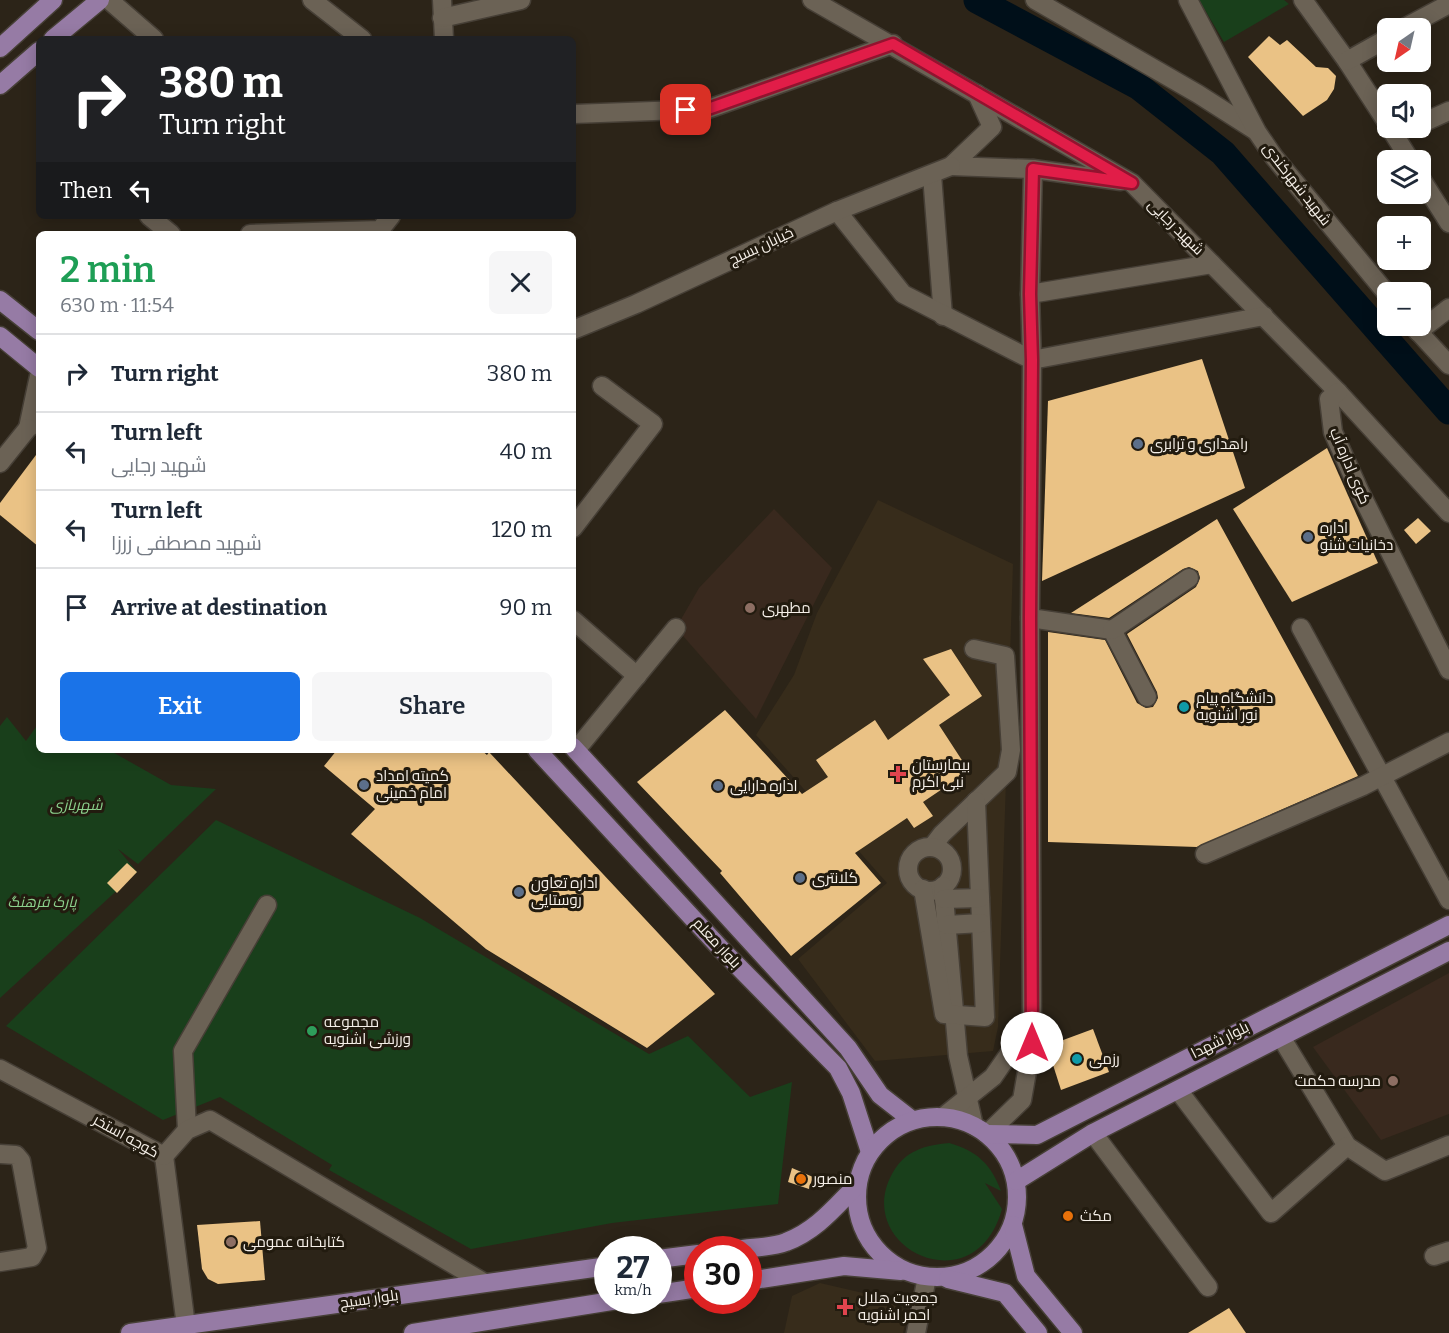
<!DOCTYPE html>
<meta charset="utf-8">
<style>
:root{--surface:#fff;--page:#f6f6f7;--text:#1f2937;--muted:#747a83;--line:#e0e1e3;--accent:#1a73e8}
body{margin:0;font-family:Bitter,Cairo,serif;background:var(--page);color:var(--text);height:100vh;display:flex;flex-direction:column;font-size:22px;white-space:nowrap}
*{box-sizing:border-box;margin:0}
p{font-size:20px;color:var(--muted)}
.icon{flex:none;width:33px;height:33px;fill:none;stroke:currentColor;stroke-width:2;stroke-linecap:round;stroke-linejoin:round}
.map{position:relative;flex:1;overflow:hidden}
.drawer{position:absolute;left:36px;top:231px;width:540px;height:522px;display:flex;flex-direction:column;background:var(--surface);border-radius:9px;box-shadow:0 3px 15px #0003}
.drawer>*{flex:none}
.banner{position:absolute;left:36px;top:36px;width:540px;height:183px;border-radius:9px;box-shadow:0 3px 15px #0003;background:#202124;color:#fff;overflow:hidden}
.needle{width:39px;rotate:214deg}
.tools{position:absolute;left:1377px;top:18px;display:grid;gap:12px}
.tools a{display:grid;place-items:center;width:54px;height:54px;border-radius:9px;background:var(--surface);box-shadow:0 3px 15px #0003;font-size:30px}
.speed{position:absolute;left:594px;top:1236px;display:flex;gap:12px;font-size:30px;font-weight:700;text-align:center}
.speed>*{display:grid;place-content:center;width:78px;height:78px;border-radius:50%;background:var(--surface);box-shadow:0 3px 15px #0003;line-height:1}
.speed small{font-size:15px;font-weight:400}
.speed .limit{border:9px solid #d22;background:#fff;color:#111}
.pin{position:absolute;display:grid;place-items:center;width:51px;height:51px;color:#fff;margin:-26px;border-radius:12px;box-shadow:0 3px 9px #0006}
.me{position:absolute;width:66px;margin:-33px;rotate:0deg;stroke-linejoin:round;filter:drop-shadow(0 0 4px #0008)}
.turn{display:flex;align-items:center;gap:21px;height:126px;padding:0 24px;font-size:27px}
.turn .icon{width:78px;height:78px;stroke-width:2.5}
.turn b{display:block;font-size:42px;line-height:51px}
.then{display:flex;align-items:center;height:57px;padding:0 24px;background:#0003;gap:12px;font-size:22px}
.round{display:grid;place-items:center;flex:none;width:63px;height:63px;border-radius:9px;background:var(--page)}
.head{display:flex;align-items:center;justify-content:space-between;height:102px;padding:0 24px}
h1{font-size:36px;font-weight:600;line-height:45px;color:#1e9e55}
.primary-button{display:flex;gap:12px;margin-top:auto;padding:12px 24px}
.primary-button a{flex:1;height:69px;border-radius:9px;background:var(--accent);color:#fff;font-size:24px;font-weight:600;line-height:69px;text-align:center}
.primary-button a+a{background:var(--page);color:var(--text)}
ul{padding:0;list-style:none}
li{display:flex;align-items:center;gap:18px;height:78px;padding:0 24px;border-top:2px solid var(--line)}
li div{flex:1}
li b{display:block;font-size:22px}
li em{font-style:normal}
.map>svg:first-child{display:block}
.built{fill:#372c1b}
.education{fill:#39291e}
.green{fill:#193f1b}
.lines{fill:none;stroke-linecap:round;stroke-linejoin:round}
.river{stroke:#000f19;stroke-width:27}
.building{fill:#eac285}
.minor-casing{stroke:#463f36;stroke-width:21}
.major-casing{stroke:#463f36;stroke-width:21}
.minor{stroke:#6b6255;stroke-width:18}
.major{stroke:#967ba5;stroke-width:18}
.route-casing{stroke:#92132f;stroke-width:15}
.route{stroke:#e11d48;stroke-width:10}
.service-dot{fill:#5c6f8a;stroke:#221b0f;stroke-width:2}
.education-dot{fill:#8d6e63;stroke:#221b0f;stroke-width:2}
.culture-dot{fill:#0f9aa8;stroke:#221b0f;stroke-width:2}
.health-dot{fill:#e0444e;stroke:#221b0f;stroke-width:2}
.leisure-dot{fill:#2e9e5b;stroke:#221b0f;stroke-width:2}
.food-dot{fill:#e8710a;stroke:#221b0f;stroke-width:2}
.labels{text-anchor:middle;dominant-baseline:central;stroke-width:6;stroke-linejoin:round;paint-order:stroke}
.street-label{font-size:15px;fill:#f6f0e9;stroke:#221b0f}
.poi-label{font-size:15px;fill:#f6f0e9;stroke:#221b0f;text-anchor:start}
.park-label{font-size:15px;font-style:italic;fill:#8cd28d;stroke:#221b0f}
</style>
<div class="map">
<svg width="1449" height="1333" viewBox="0 0 1449 1333">
<rect width="100%" height="100%" fill="#2c2418"/>
<g class="built">
<path d="M 878,500 L 1013,564 L 998,1027 L 993,1051 L 875,1061 L 798,959 L 887,883 L 756,735 L 794,675 L 817,613 Z"/>
<path d="M 820,1283 L 876,1296 L 908,1312 L 903,1333 L 784,1333 L 792,1296 Z"/>
</g>
<g class="education">
<path d="M 774,509 L 832,568 L 756,719 L 676,628 L 699,588 Z"/>
<path d="M 1449,973 L 1449,1114 L 1381,1140 L 1313,1047 Z"/>
</g>
<g class="green">
<path d="M 1199,0 L 1284,0 L 1289,4 L 1224,42 Z"/>
<path d="M 7,717 L 26,741 L 39,723 L 39,750 L 109,750 L 171,785 L 216,789 L 138,864 L 118,849 L 137,872 L 0,998 L 0,726 Z"/>
<path d="M 216,820 L 420,918 L 649,1054 L 688,1036 L 750,1097 L 792,1082 L 778,1204 L 612,1223 L 471,1249 L 329,1170 L 332,1165 L 220,1097 L 163,1120 L 6,1026 Z"/>
<path d="M 949,1143 C 977,1151 991,1164 1001,1191 L 985,1183 L 1002,1209 C 975,1307 852,1248 892,1174 C 904,1151 925,1145 949,1143 Z"/>
</g>
<g class="lines">
<path class="river" d="M 977,0 L 1138,86 L 1223,153 L 1449,411"/>
</g>
<g class="building">
<path d="M 1269,36 L 1280,45 L 1287,40 L 1316,67 L 1328,68 L 1336,76 L 1334,89 L 1327,100 L 1303,116 L 1248,57 Z"/>
<path d="M 1202,359 L 1245,488 L 1042,581 L 1048,401 Z"/>
<path d="M 1327,448 L 1378,563 L 1292,602 L 1233,509 Z"/>
<path d="M 39,451 L 39,547 L 0,515 L 0,503 Z"/>
<path d="M 1418,518 L 1431,531 L 1416,544 L 1404,530 Z"/>
<path d="M 1217,519 L 1358,776 L 1197,847 L 1048,842 L 1048,632 L 1105,640 L 1137,703 L 1146,708 L 1153,707 L 1158,698 L 1157,692 L 1127,634 L 1196,587 L 1200,578 L 1198,571 L 1189,567 L 1183,569 L 1109,618 L 1071,613 Z"/>
<path d="M 951,649 L 982,696 L 939,725 L 969,771 L 923,802 L 933,816 L 914,828 L 907,818 L 855,853 L 881,883 L 791,956 L 720,873 L 722,871 L 637,782 L 725,710 L 802,794 L 828,777 L 816,760 L 875,720 L 888,740 L 950,695 L 923,659 Z"/>
<path d="M 337,750 L 481,750 L 487,755 L 489,752 L 715,994 L 647,1048 L 486,949 L 351,834 L 375,809 L 324,766 Z"/>
<path d="M 127,863 L 137,872 L 117,893 L 107,883 Z"/>
<path d="M 1093,1029 L 1109,1072 L 1061,1090 L 1047,1046 Z"/>
<path d="M 792,1168 L 813,1177 L 809,1189 L 788,1182 Z"/>
<path d="M 260,1221 L 265,1280 L 218,1284 L 208,1279 L 202,1269 L 197,1225 Z"/>
<path d="M 1229,1308 L 1246,1333 L 1188,1333 Z"/>
</g>
<g class="lines">
<defs>
<g id="minor">
<path d="M 109,0 L 154,39"/>
<path d="M 312,0 L 362,39"/>
<path d="M 442,0 L 444,39"/>
<path d="M 812,0 L 1132,183 L 1338,392 L 1449,513"/>
<path d="M 1035,0 L 1198,94 L 1256,131"/>
<path d="M 1188,0 L 1257,132 L 1274,157 L 1388,295"/>
<path d="M 1303,0 L 1347,61 L 1388,124"/>
<path d="M 442,18 L 521,0"/>
<path d="M 1404,28 L 1449,4"/>
<path d="M 1347,61 L 1388,38"/>
<path d="M 977,94 L 992,127 L 951,166 L 1033,169 L 1121,181"/>
<path d="M 573,114 L 708,109 L 893,44"/>
<path d="M 1420,124 L 1449,111"/>
<path d="M 1390,128 L 1410,160"/>
<path d="M 932,175 L 943,316"/>
<path d="M 1420,177 L 1449,223"/>
<path d="M 837,211 L 903,294 L 1032,360 L 1264,316"/>
<path d="M 149,216 L 171,234"/>
<path d="M 250,234 L 380,230 L 391,216"/>
<path d="M 1030,294 L 1212,264"/>
<path d="M 1413,326 L 1449,365"/>
<path d="M 573,330 L 636,304 L 837,211 L 951,166"/>
<path d="M 1418,332 L 1449,308"/>
<path d="M 39,376 L 28,428 L 39,421"/>
<path d="M 1338,392 L 1329,399 L 1333,432 L 1360,492 L 1449,670"/>
<path d="M 0,463 L 28,428"/>
<path d="M 573,528 L 653,424 L 602,386"/>
<path d="M 1030,618 L 1112,630 L 1147,697"/>
<path d="M 573,620 L 637,676"/>
<path d="M 1301,628 L 1449,900"/>
<path d="M 1112,630 L 1189,578"/>
<path d="M 576,750 L 676,628"/>
<path d="M 932,847 L 942,834 L 1007,772 L 1011,750 L 1005,656 L 974,649"/>
<circle cx="930" cy="869" r="22"/>
<path d="M 1205,854 L 1363,786 L 1449,742"/>
<path d="M 943,886 L 958,1056 L 974,1126"/>
<path d="M 923,889 L 944,1014 L 985,1017 L 976,801"/>
<path d="M 944,899 L 980,898"/>
<path d="M 947,925 L 981,923"/>
<path d="M 1281,1037 L 1347,1146 L 1385,1171 L 1449,1145"/>
<path d="M 0,1069 L 164,1156 L 186,1326"/>
<path d="M 1178,1090 L 1271,1213 L 1347,1146"/>
<path d="M 943,1117 L 993,1077 L 1032,1021"/>
<path d="M 187,1130 L 183,1051 L 267,905"/>
<path d="M 1093,1133 L 1208,1287"/>
<path d="M 987,1134 L 1022,1100 L 1032,1043 L 1030,618 L 1032,360 L 1030,294 L 1033,169"/>
<path d="M 0,1154 L 16,1155 L 21,1161 L 37,1248 L 32,1257 L 0,1262"/>
<path d="M 164,1156 L 187,1130 L 210,1120 L 483,1282"/>
<path d="M 1434,1256 L 1449,1251"/>
<path d="M 916,1333 L 927,1277"/>
</g>
<g id="major">
<path d="M 53,39 L 100,0"/>
<path d="M 0,48 L 53,0"/>
<path d="M 0,85 L 39,51"/>
<path d="M 0,300 L 39,331"/>
<path d="M 0,336 L 39,368"/>
<path d="M 573,747 L 848,1048 L 880,1095 L 912,1120"/>
<path d="M 537,750 L 723,951 L 838,1068 L 851,1093 L 870,1152"/>
<circle cx="937" cy="1197" r="80"/>
<path d="M 987,1134 L 1037,1135 L 1449,925"/>
<path d="M 1016,1181 L 1093,1133 L 1449,951"/>
<path d="M 1013,1225 L 1026,1276 L 1073,1333"/>
<path d="M 735,1250 C 751,1247 771,1248 786,1242 C 816,1231 835,1207 857,1185"/>
<path d="M 658,1259 L 698,1254"/>
<path d="M 948,1279 L 1005,1293 L 1038,1333"/>
<path d="M 748,1281 L 844,1266 L 901,1271"/>
<path d="M 658,1294 L 698,1288"/>
<path d="M 130,1333 L 608,1266"/>
<path d="M 413,1333 L 618,1300"/>
</g>
</defs>
<use href="#minor" class="minor-casing"/>
<use href="#major" class="major-casing"/>
<use href="#minor" class="minor"/>
<use href="#major" class="major"/>
</g>
<g class="lines">
<defs>
<path id="route" d="M 686,110 L 708,109 L 893,44 L 1132,183 L 1033,169 L 1030,294 L 1032,360 L 1030,618 L 1032,1043"/>
</defs>
<use href="#route" class="route-casing"/>
<use href="#route" class="route"/>
</g>
<g class="service-dot">
<circle cx="1138" cy="444" r="6"/>
<circle cx="1308" cy="537" r="6"/>
<circle cx="364" cy="785" r="6"/>
<circle cx="718" cy="786" r="6"/>
<circle cx="800" cy="878" r="6"/>
<circle cx="519" cy="892" r="6"/>
</g>
<g class="education-dot">
<circle cx="750" cy="608" r="6"/>
<circle cx="1393" cy="1081" r="6"/>
<circle cx="231" cy="1242" r="6"/>
</g>
<g class="culture-dot">
<circle cx="1184" cy="707" r="6"/>
<circle cx="1077" cy="1059" r="6"/>
</g>
<g class="health-dot">
<path d="M895 765h6v6h6v6h-6v6h-6v-6h-6v-6h6z"/>
<path d="M842 1298h6v6h6v6h-6v6h-6v-6h-6v-6h6z"/>
</g>
<circle class="leisure-dot" cx="312" cy="1031" r="6"/>
<g class="food-dot">
<circle cx="801" cy="1179" r="6"/>
<circle cx="1068" cy="1216" r="6"/>
</g>
<g class="labels">
<g class="street-label">
<text transform="translate(1297 184) rotate(52)">شهید شهرکندی</text>
<text transform="translate(1176 227) rotate(45)">شهید رجایی</text>
<text transform="translate(761 246) rotate(-25)">خیابان بسبچ</text>
<text transform="translate(1350 466) rotate(67)">کوی اداره آب</text>
<text transform="translate(717 943) rotate(47)">بلوار معلم</text>
<text transform="translate(1220 1040) rotate(-27)">بلوار شهدا</text>
<text transform="translate(126 1136) rotate(29)">کوچه استخر</text>
<text transform="translate(369 1299) rotate(-8)">بلوار بسیج</text>
</g>
<g class="poi-label">
<text x="1150" y="444">راهداری و ترابری</text>
<text x="1320" y="528">اداره<tspan x="1320" dy="17">دخانیات شنو</tspan></text>
<text x="762" y="608">مطهری</text>
<text x="1196" y="698">دانشگاه پیام<tspan x="1196" dy="17">نور اشنویه</tspan></text>
<text x="912" y="765">بیمارستان<tspan x="912" dy="17">نبی اکرم</tspan></text>
<text x="376" y="776">کمیته امداد<tspan x="376" dy="17">امام خمینی</tspan></text>
<text x="730" y="786">اداره دارایی</text>
<text x="812" y="878">کلانتری</text>
<text x="531" y="883">اداره تعاون<tspan x="531" dy="17">روستایی</tspan></text>
<text x="324" y="1022">مجموعه<tspan x="324" dy="17">ورزشی اشنویه</tspan></text>
<text x="1089" y="1059">رزمی</text>
<text x="1381" y="1081" text-anchor="end">مدرسه حکمت</text>
<text x="813" y="1179">منصور</text>
<text x="1080" y="1216">مکث</text>
<text x="243" y="1242">کتابخانه عمومی</text>
<text x="858" y="1298">جمعیت هلال<tspan x="858" dy="17">احمر اشنویه</tspan></text>
</g>
<g class="park-label">
<text x="76" y="805">شهربازی</text>
<text x="42" y="902">پارک فرهنگ</text>
</g>
</g>
</svg>
<div class="tools">
<a><svg class="needle" viewBox="-14 -14 28 28"><path d="M0-13l5 13h-10z" fill="#e53935"/><path d="M0 13l5-13h-10z" fill="#747a83"/></svg></a>
<a><svg class="icon" aria-label="sound" viewBox="0 0 24 24"><path d="M4 9h4l5-4v14l-5-4H4zM17 9q2 3 0 6"/></svg></a>
<a><svg class="icon" aria-label="layers" viewBox="0 0 24 24"><path d="M12 4l9 5-9 5-9-5zM3 14l9 5 9-5"/></svg></a>
<a>+</a>
<a>−</a>
</div>
<div class="speed"><div>27<small>km/h</small></div><div class="limit">30</div></div>
<div class="pin" style="left:686px;top:110px;background:#d93025"><svg class="icon" aria-label="arrive" viewBox="0 0 24 24"><path d="M6 21V4h12l-3 4 3 4H6"/></svg></div>
<svg class="me" style="left:1032px;top:1043px" viewBox="-20 -20 40 40"><circle r="19" fill="#fff"/><path d="M0-13L10 11 0 6-10 11z" fill="#e11d48"/></svg>
<div class="banner">
<div class="turn"><svg class="icon" aria-label="right" viewBox="0 0 24 24"><path d="M7 20v-9h11M14 6l5 5-5 5"/></svg><div><b>380 m</b>Turn right</div></div>
<div class="then">Then<svg class="icon" aria-label="left" viewBox="0 0 24 24"><path d="M17 20v-9H6M10 6l-5 5 5 5"/></svg></div>
</div>
<section class="drawer">
<div class="head"><div><h1>2 min</h1><p>630 m · 11:54</p></div><a class="round"><svg class="icon" aria-label="close" viewBox="0 0 24 24"><path d="M6 6l12 12M18 6L6 18"/></svg></a></div>
<ul>
<li><svg class="icon" aria-label="right" viewBox="0 0 24 24"><path d="M7 20v-9h11M14 6l5 5-5 5"/></svg><div><b>Turn right</b></div><em>380 m</em></li>
<li><svg class="icon" aria-label="left" viewBox="0 0 24 24"><path d="M17 20v-9H6M10 6l-5 5 5 5"/></svg><div><b>Turn left</b><p>شهید رجایی</p></div><em>40 m</em></li>
<li><svg class="icon" aria-label="left" viewBox="0 0 24 24"><path d="M17 20v-9H6M10 6l-5 5 5 5"/></svg><div><b>Turn left</b><p>شهید مصطفی زرزا</p></div><em>120 m</em></li>
<li><svg class="icon" aria-label="arrive" viewBox="0 0 24 24"><path d="M6 21V4h12l-3 4 3 4H6"/></svg><div><b>Arrive at destination</b></div><em>90 m</em></li>
</ul>
<div class="primary-button"><a>Exit</a><a>Share</a></div>
</section>
</div>
